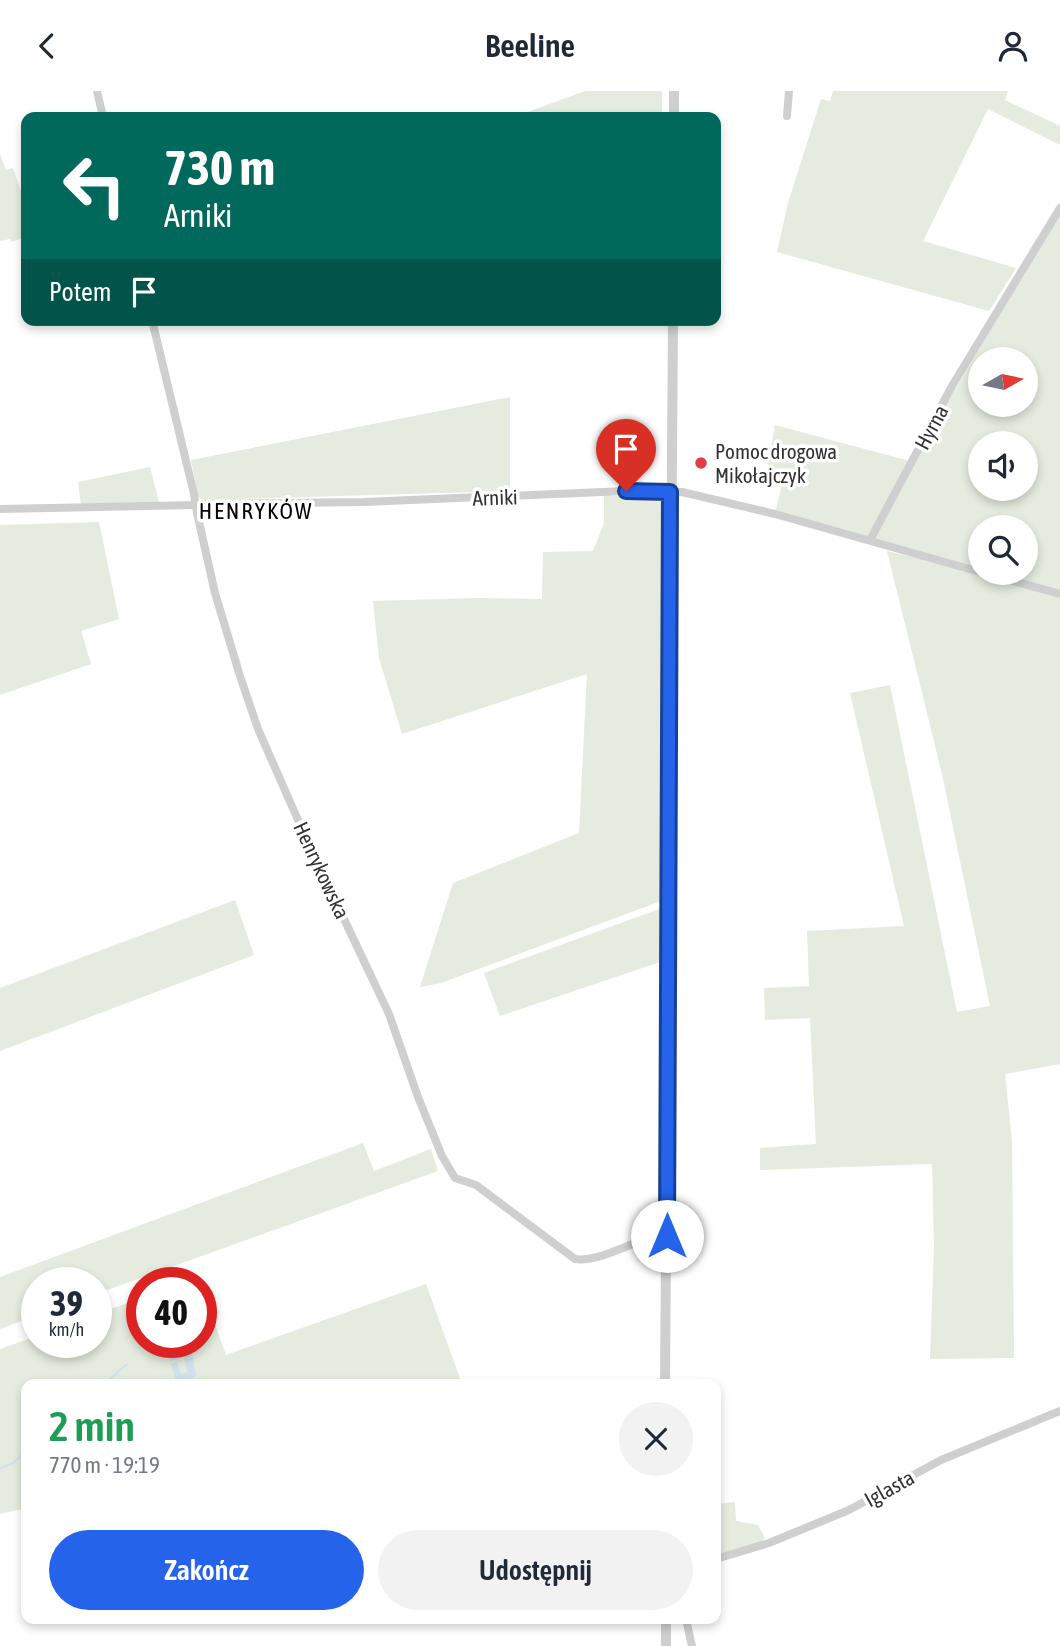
<!DOCTYPE html>
<html lang="pl">
<meta charset="utf-8">
<style>
:root{--surface:#fff;--page:#f2f2f3;--text:#1f2937;--muted:#747a83;--accent:#2563eb}
body{margin:0;font-family:"Asap Condensed",sans-serif;background:var(--page);color:var(--text);height:100vh;display:flex;flex-direction:column;font-size:26px;white-space:nowrap}
*{box-sizing:border-box;margin:0}
p{font-size:23px;color:var(--muted)}
.icon{flex:none;width:38px;height:38px;fill:none;stroke:currentColor;stroke-width:2;stroke-linecap:round;stroke-linejoin:round}
.map{position:relative;flex:1;overflow:hidden}
.panel{position:absolute;left:21px;top:1288px;width:700px;height:245px;display:flex;flex-direction:column;background:var(--surface);border-radius:14px;box-shadow:0 4px 10px #0003}
.panel>*{flex:none}
.top-card{position:absolute;left:21px;top:21px;width:700px;height:214px;border-radius:14px;box-shadow:0 4px 10px #0003;background:#00695c;color:#fff;overflow:hidden}
.needle{width:46px;rotate:81deg}
.tools{position:absolute;left:968px;top:256px;display:grid;gap:14px}
.tools a{display:grid;place-items:center;width:70px;height:70px;border-radius:50%;background:var(--surface);box-shadow:0 4px 10px #0003;font-size:35px}
.speed{position:absolute;left:21px;top:1176px;display:flex;gap:14px;font-size:35px;font-weight:700;text-align:center}
.speed>*{display:grid;place-content:center;width:91px;height:91px;border-radius:50%;background:var(--surface);box-shadow:0 4px 10px #0003;line-height:1}
.speed small{font-size:18px;font-weight:400}
.speed .limit{border:10px solid #d22;background:#fff;color:#111}
.pin{position:absolute;display:grid;place-items:center;width:60px;height:60px;color:#fff;margin:-72px -30px;border-radius:50% 50% 50% 0;rotate:-45deg;box-shadow:0 0 7px #0007}
.pin .icon{rotate:45deg}
.me{position:absolute;width:77px;margin:-38px;rotate:0deg;stroke-linejoin:round;filter:drop-shadow(0 0 5px #0008)}
.turn{display:flex;align-items:center;gap:24px;height:147px;padding:0 28px;font-size:32px}
.turn .icon{width:91px;height:91px;stroke-width:2.5}
.turn b{display:block;font-size:49px;line-height:60px}
.then{display:flex;align-items:center;height:66px;padding:0 28px;background:#0003;gap:14px;font-size:26px}
.round{display:grid;place-items:center;flex:none;width:74px;height:74px;border-radius:37px;background:var(--page)}
.overview{display:flex;align-items:center;justify-content:space-between;height:119px;padding:0 28px}
h1{font-size:42px;font-weight:600;line-height:52px;color:#1e9e55}
.action{display:flex;gap:14px;margin-top:auto;padding:14px 28px}
.action a{flex:1;height:80px;border-radius:42px;background:var(--accent);color:#fff;font-size:28px;font-weight:600;line-height:80px;text-align:center}
.action a+a{background:var(--page);color:var(--text)}
header{display:flex;justify-content:space-between;align-items:center;height:91px;padding:0 28px;background:var(--surface);font-size:32px;font-weight:600}
.map>svg:first-child{display:block}
.green{fill:#e5ebde;fill-rule:evenodd}
.water{fill:#cfe1ec}
.lines{fill:none;stroke-linecap:round;stroke-linejoin:round}
.stream{stroke:#cfe1ec;stroke-width:2}
.minor{stroke:#cfcfcf;stroke-width:8}
.tertiary{stroke:#cfcfcf;stroke-width:10}
.route-casing{stroke:#184099;stroke-width:18}
.route{stroke:#2563eb;stroke-width:12}
.poi-dot{fill:#df3e49;stroke:#fff;stroke-width:2.5}
.labels{text-anchor:middle;dominant-baseline:central;stroke-width:7;stroke-linejoin:round;paint-order:stroke}
.street-label{font-size:21px;fill:#323232;stroke:#fff}
.poi-label{font-size:21px;fill:#323232;stroke:#fff;text-anchor:start}
.neighbourhood-label{font-size:23px;letter-spacing:2px;fill:#000;stroke:#fff}
</style>
<header><svg class="icon" aria-label="back" viewBox="0 0 24 24"><path d="M15 5l-7 7 7 7"/></svg>Beeline<svg class="icon" aria-label="person" viewBox="0 0 24 24"><circle cx="12" cy="8" r="4"/><path d="M4 21q1-7 8-7t8 7"/></svg></header>
<div class="map">
<svg width="1060" height="1555" viewBox="0 0 1060 1555">
<rect width="100%" height="100%" fill="#fff"/>
<g class="green">
<path d="M 585,0 L 662,0 L 662,26 L 514,26 Z"/>
<path d="M 833,0 L 1008,0 L 1005,9 L 1060,35 L 1060,54 L 988,18 L 923,150 L 1016,177 L 989,220 L 777,161 L 788,112 L 821,8 L 830,10 Z"/>
<path d="M 0,63 L 6,79 L 13,77 L 25,112 L 22,121 L 26,121 L 26,146 L 11,151 L 10,148 L 0,150 Z"/>
<path d="M 1060,122 L 1060,973 L 1005,983 L 1012,1050 L 1014,1267 L 930,1268 L 934,1155 L 932,1073 L 760,1079 L 760,1057 L 816,1053 L 810,927 L 765,929 L 764,897 L 809,895 L 807,840 L 904,835 L 850,602 L 890,594 L 957,921 L 990,915 L 942,683 L 887,460 L 921,468 L 919,464 L 775,423 L 783,389 L 766,385 L 775,334 L 906,369 L 911,373 ZM 980,268 L 1026,268 L 1026,313 L 980,313 ZM 980,352 L 1026,352 L 1026,397 L 980,397 ZM 980,436 L 1026,436 L 1026,481 L 980,481 Z"/>
<path d="M 510,306 L 510,400 L 202,409 L 198,405 L 191,369 Z"/>
<path d="M 150,376 L 159,411 L 81,414 L 78,391 Z"/>
<path d="M 604,405 L 658,405 L 664,411 L 661,810 L 441,892 L 420,896 L 453,792 L 579,742 L 587,583 L 402,643 L 379,567 L 373,510 L 478,507 L 542,508 L 543,461 L 593,460 L 604,432 Z"/>
<path d="M 99,431 L 119,528 L 81,540 L 91,573 L 0,604 L 0,434 Z"/>
<path d="M 235,809 L 254,864 L 0,960 L 0,897 Z"/>
<path d="M 662,817 L 663,870 L 500,925 L 484,882 Z"/>
<path d="M 363,1052 L 374,1080 L 431,1058 L 438,1080 L 96,1203 L 96,1192 L 37,1192 L 37,1224 L 0,1238 L 0,1186 Z"/>
<path d="M 426,1193 L 462,1293 L 26,1293 L 26,1417 L 0,1423 L 0,1258 L 37,1245 L 37,1251 L 96,1251 L 96,1223 L 142,1207 L 142,1251 L 201,1251 L 201,1195 L 226,1264 Z"/>
<path d="M 735,1411 L 736,1430 L 758,1434 L 765,1447 L 760,1452 L 716,1465 L 716,1413 Z"/>
</g>
<path class="water" d="M 189,1256 L 191,1257 L 196,1284 L 195,1286 L 179,1292 L 176,1291 L 171,1273 L 177,1271 L 181,1283 L 187,1281 L 184,1266 L 170,1270 L 169,1264 L 170,1262 Z"/>
<g class="lines">
<g class="stream">
<path d="M 104,1293 L 127,1273"/>
<path d="M 0,1377 L 13,1372 L 26,1360"/>
</g>
<g class="minor">
<path d="M 97,0 L 103,26"/>
<path d="M 787,25 L 789,0"/>
<path d="M 152,229 L 194,403 L 197,422 L 215,502 L 240,585 L 258,638 L 309,754 L 389,923 L 418,1006 L 442,1065 L 455,1087 L 476,1094 L 575,1168 C 603,1172 637,1145 666,1145"/>
<path d="M 0,418 L 196,414 L 204,413 L 364,411 L 626,400 L 682,401 L 775,423 L 980,481"/>
<path d="M 870,449 L 952,295 L 1060,117"/>
<path d="M 981,481 L 1060,503"/>
<path d="M 716,1468 L 769,1452 L 849,1419 L 941,1369 L 1060,1320"/>
<path d="M 686,1528 L 692,1555"/>
</g>
<g class="tertiary">
<path d="M 674,26 L 674,0"/>
<path d="M 665,1293 L 673,229"/>
<path d="M 666,1528 L 666,1555"/>
</g>
</g>
<g class="lines">
<defs>
<path id="route" d="M 626,400 L 670,401 L 667,1145"/>
</defs>
<use href="#route" class="route-casing"/>
<use href="#route" class="route"/>
</g>
<circle class="poi-dot" cx="701" cy="372" r="7"/>
<g class="labels">
<g class="street-label">
<text transform="translate(931 336) rotate(-62)">Hyrna</text>
<text transform="translate(495 406) rotate(-2)">Arniki</text>
<text transform="translate(322 779) rotate(65)">Henrykowska</text>
<text transform="translate(889 1397) rotate(-29)">Iglasta</text>
</g>
<g class="poi-label">
<text x="715" y="360">Pomoc drogowa<tspan x="715" dy="24">Mikołajczyk</tspan></text>
</g>
<g class="neighbourhood-label">
<text x="256" y="420">HENRYKÓW</text>
</g>
</g>
</svg>
<div class="tools">
<a><svg class="needle" viewBox="-14 -14 28 28"><path d="M0-13l5 13h-10z" fill="#e53935"/><path d="M0 13l5-13h-10z" fill="#747a83"/></svg></a>
<a><svg class="icon" aria-label="sound" viewBox="0 0 24 24"><path d="M4 9h4l5-4v14l-5-4H4zM17 9q2 3 0 6"/></svg></a>
<a><svg class="icon" aria-label="search" viewBox="0 0 24 24"><circle cx="10" cy="10" r="6"/><path d="M15 15l6 6"/></svg></a>
</div>
<div class="speed"><div>39<small>km/h</small></div><div class="limit">40</div></div>
<div class="pin" style="left:626px;top:400px;background:#d93025"><svg class="icon" aria-label="arrive" viewBox="0 0 24 24"><path d="M6 21V4h12l-3 4 3 4H6"/></svg></div>
<svg class="me" style="left:667px;top:1145px" viewBox="-20 -20 40 40"><circle r="19" fill="#fff"/><path d="M0-13L10 11 0 6-10 11z" fill="#2563eb"/></svg>
<div class="top-card">
<div class="turn"><svg class="icon" aria-label="left" viewBox="0 0 24 24"><path d="M17 20v-9H6M10 6l-5 5 5 5"/></svg><div><b>730 m</b>Arniki</div></div>
<div class="then">Potem<svg class="icon" aria-label="arrive" viewBox="0 0 24 24"><path d="M6 21V4h12l-3 4 3 4H6"/></svg></div>
</div>
<section class="panel">
<div class="overview"><div><h1>2 min</h1><p>770 m · 19:19</p></div><a class="round"><svg class="icon" aria-label="close" viewBox="0 0 24 24"><path d="M6 6l12 12M18 6L6 18"/></svg></a></div>
<div class="action"><a>Zakończ</a><a>Udostępnij</a></div>
</section>
</div>
